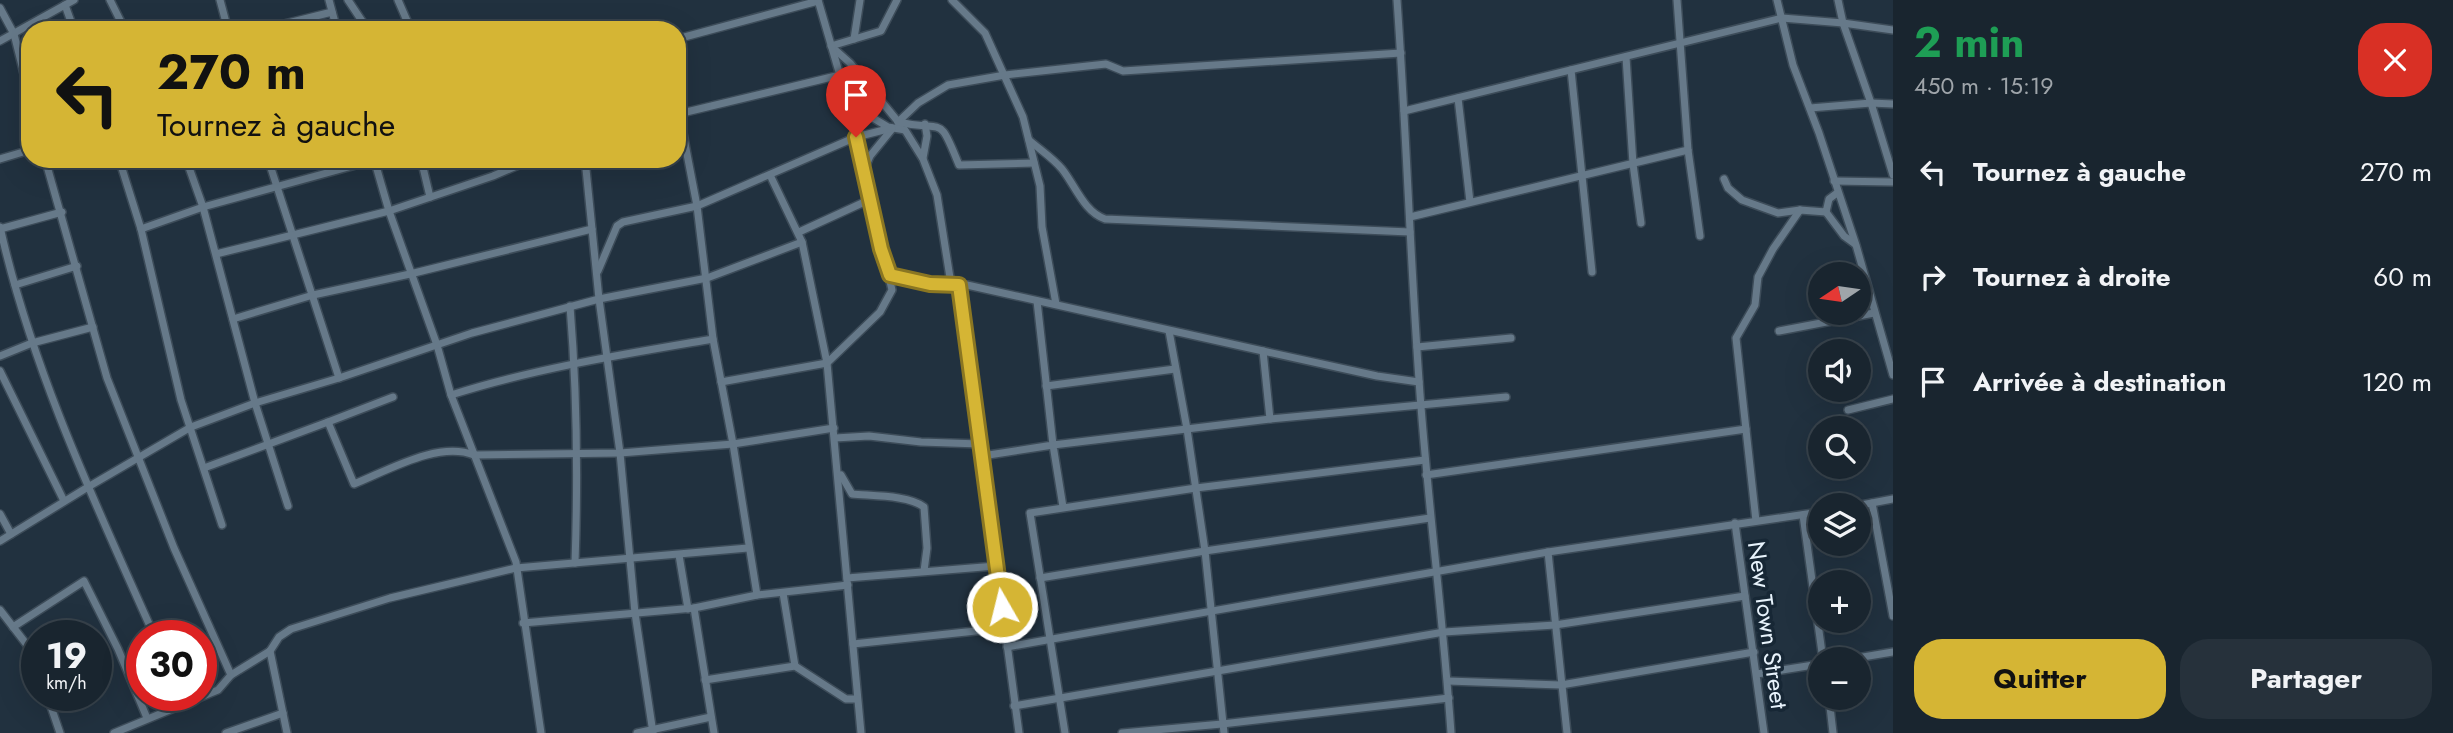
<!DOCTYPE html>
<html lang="fr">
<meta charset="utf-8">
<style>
:root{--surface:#19252f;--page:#26313b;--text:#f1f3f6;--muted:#9fa5aa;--line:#37424b;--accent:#d5b534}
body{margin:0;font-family:Jost,sans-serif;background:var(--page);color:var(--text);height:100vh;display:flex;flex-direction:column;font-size:26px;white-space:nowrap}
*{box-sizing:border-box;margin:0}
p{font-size:23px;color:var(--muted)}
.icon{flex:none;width:38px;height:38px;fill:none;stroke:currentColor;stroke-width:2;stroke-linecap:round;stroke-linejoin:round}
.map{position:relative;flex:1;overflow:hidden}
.sheet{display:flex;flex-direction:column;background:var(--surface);width:560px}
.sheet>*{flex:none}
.top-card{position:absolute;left:21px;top:21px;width:665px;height:147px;border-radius:28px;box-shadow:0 7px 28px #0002,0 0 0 2px var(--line);background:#d5b534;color:#111;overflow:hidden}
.needle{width:46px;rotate:257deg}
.fabs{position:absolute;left:1808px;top:262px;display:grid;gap:14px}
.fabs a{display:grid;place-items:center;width:63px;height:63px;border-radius:50%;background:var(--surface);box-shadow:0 7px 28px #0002,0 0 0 2px var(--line);font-size:35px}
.speed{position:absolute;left:21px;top:620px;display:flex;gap:14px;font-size:35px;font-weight:700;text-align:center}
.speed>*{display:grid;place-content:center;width:91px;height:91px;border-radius:50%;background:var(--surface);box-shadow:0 7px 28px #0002,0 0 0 2px var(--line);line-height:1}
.speed small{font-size:18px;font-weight:400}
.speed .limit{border:10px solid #d22;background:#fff;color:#111}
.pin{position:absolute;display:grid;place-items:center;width:60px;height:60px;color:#fff;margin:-72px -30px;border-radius:50% 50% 50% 0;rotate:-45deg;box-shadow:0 0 7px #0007}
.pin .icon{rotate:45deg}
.me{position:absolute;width:77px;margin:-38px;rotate:352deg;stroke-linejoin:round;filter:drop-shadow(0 0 5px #0008)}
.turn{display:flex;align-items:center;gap:24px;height:147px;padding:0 21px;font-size:32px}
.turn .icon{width:91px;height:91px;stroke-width:2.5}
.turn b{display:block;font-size:49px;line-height:60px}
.round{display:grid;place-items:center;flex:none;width:74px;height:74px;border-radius:28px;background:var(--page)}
.head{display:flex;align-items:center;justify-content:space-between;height:119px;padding:0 21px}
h1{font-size:42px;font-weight:700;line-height:52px;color:#1e9e55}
.primary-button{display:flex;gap:14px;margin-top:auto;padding:14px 21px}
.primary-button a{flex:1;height:80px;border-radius:28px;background:var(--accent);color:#111;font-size:28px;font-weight:700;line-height:80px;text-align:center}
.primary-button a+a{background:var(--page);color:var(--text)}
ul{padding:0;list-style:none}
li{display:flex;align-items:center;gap:21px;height:105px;padding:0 21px}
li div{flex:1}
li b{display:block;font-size:26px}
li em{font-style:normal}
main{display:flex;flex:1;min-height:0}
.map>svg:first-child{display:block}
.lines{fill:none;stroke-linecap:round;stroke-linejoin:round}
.street-casing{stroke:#3d4c59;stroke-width:10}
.street{stroke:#667989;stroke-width:7}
.route-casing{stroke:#8a7622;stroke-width:18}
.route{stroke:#d5b534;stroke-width:12}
.labels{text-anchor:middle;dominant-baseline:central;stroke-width:7;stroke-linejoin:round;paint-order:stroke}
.street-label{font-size:24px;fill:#e8f3fc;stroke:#172735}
</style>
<main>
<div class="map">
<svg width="1893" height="733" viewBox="0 0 1893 733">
<rect width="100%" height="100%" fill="#21313f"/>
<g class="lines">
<defs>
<g id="street">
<path d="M 110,0 L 125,30"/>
<path d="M 220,0 L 228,30"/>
<path d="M 329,0 L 337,30"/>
<path d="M 348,0 L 368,30"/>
<path d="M 398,0 L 411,30"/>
<path d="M 897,0 L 881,31 L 831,46 L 850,63 L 900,124"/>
<path d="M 952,0 L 985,33 L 1023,117 L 1040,186 L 1042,227 L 1056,304"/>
<path d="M 1397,0 C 1406,127 1410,254 1419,380 C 1427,498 1443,615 1451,733"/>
<path d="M 1677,0 L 1688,150 L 1700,236"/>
<path d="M 1777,0 L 1793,65 L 1819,133 L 1856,245 L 1893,375"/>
<path d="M 1838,0 L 1843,23 L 1871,103 L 1893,175"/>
<path d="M 65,5 L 74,30"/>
<path d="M 0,8 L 14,34 L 30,98"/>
<path d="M 260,30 L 332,12"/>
<path d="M 677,39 L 818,1"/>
<path d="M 854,39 L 860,0"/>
<path d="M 0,41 L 74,0"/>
<path d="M 1626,57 L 1633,164 L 1641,223"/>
<path d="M 1571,70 L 1592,272"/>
<path d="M 1458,98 L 1470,202"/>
<path d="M 677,102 L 697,206 L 713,339 L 733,444 L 757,595"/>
<path d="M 848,103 L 888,127 L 905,130 L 923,159 L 937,195 L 951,284"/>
<path d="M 1810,108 L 1871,103 L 1893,104"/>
<path d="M 1404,111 L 1782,18 L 1843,23 L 1893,30"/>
<path d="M 678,114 L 840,75"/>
<path d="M 898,122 L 918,103 L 948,85 L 1005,75 L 1106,64 L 1123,71 L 1401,53"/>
<path d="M 898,122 C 945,133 938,112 959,165 L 1034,163"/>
<path d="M 1029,140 C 1039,149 1053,158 1062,169 C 1075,185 1084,212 1105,219 L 1410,232"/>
<path d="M 923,158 L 927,136 L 925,124"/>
<path d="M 0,159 L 30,150"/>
<path d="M 45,159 L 107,378 L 174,548 L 231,675"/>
<path d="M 119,159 L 141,229 L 181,400 L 222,525"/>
<path d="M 186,159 L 203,207 L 255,403 L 288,506"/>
<path d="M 268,159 L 339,378"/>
<path d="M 374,159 L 389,211 L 437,345 L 451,395 L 516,562 L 541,733"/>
<path d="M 421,159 L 430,197"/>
<path d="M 585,159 L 599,299 L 620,453 L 635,613 L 653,733"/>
<path d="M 188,164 L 202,159"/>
<path d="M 864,170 L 870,156 L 892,129"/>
<path d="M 770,175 L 802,242 L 827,363 L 861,733"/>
<path d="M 1724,179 L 1728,188 L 1742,200 L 1778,213 L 1800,210 L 1826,212 L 1829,199 L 1837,193"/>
<path d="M 1834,181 L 1893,182"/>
<path d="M 1826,212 L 1844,236 L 1855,244"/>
<path d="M 1410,217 L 1688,150"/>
<path d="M 0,227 C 32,370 95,503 154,635"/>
<path d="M 0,229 L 62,212"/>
<path d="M 141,229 L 203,207 L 374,160"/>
<path d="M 799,232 L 871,199"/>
<path d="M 216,254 L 389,211 L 493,176 L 533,159"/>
<path d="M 598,271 L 617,226 L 623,222 L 697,206 L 856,137 L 892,128"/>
<path d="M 890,275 L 930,284 L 967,285 L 1263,351 L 1377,376 L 1419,382"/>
<path d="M 15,285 L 77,266"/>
<path d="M 959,285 L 1019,733"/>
<path d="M 570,306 C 577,392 578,478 575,563"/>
<path d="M 233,319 L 313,295 L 410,274 L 592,229"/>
<path d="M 1169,331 L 1187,429 L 1205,551 L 1430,518"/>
<path d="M 1779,331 L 1874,313"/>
<path d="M 1417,347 L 1511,338"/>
<path d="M 1263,351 L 1270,419"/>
<path d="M 0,356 L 32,343 L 93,327"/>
<path d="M 0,371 L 64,501"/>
<path d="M 721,382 L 827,363 L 880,312 L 892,290 L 848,103 L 818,0"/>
<path d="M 1046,386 L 1175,369"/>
<path d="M 451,395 C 536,368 625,354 713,339"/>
<path d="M 1848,410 L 1893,399"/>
<path d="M 328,422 L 393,397"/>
<path d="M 835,438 L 869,436 L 921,442 L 980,444"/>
<path d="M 982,456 L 1053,445 L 1037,301"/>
<path d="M 204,468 L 328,422 L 354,484 C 389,470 438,441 474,455 L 620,453 L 733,444 L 834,428"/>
<path d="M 841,475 L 852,494 C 871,496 909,495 924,507 L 927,548 L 924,571"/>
<path d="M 1426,475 L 1746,429"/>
<path d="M 1872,503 L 1893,616"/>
<path d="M 1856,506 L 1893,499"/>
<path d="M 1063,507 L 1053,445 L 1270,419 L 1506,397"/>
<path d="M 0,514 L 11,534"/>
<path d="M 1803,515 L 1823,660"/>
<path d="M 1756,521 L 1736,338 L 1755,305 L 1758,277 L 1773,249 L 1800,210"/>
<path d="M 1735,523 L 1764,733"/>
<path d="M 0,541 L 88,487 L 191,427 L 255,403 L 339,378 L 472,333 L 599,299 L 707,278 L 802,242"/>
<path d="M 1548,552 L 1567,733"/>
<path d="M 679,555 L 688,609"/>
<path d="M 847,578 L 996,566"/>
<path d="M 1040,578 L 1205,551 L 1224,733"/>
<path d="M 783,593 L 795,666"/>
<path d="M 694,608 L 714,733"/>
<path d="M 0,610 L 34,654 L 37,663"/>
<path d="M 523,623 L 694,608 L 757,595 L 848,585"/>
<path d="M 13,627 L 84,581 L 118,649 L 147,718"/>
<path d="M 853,644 L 1004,628"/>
<path d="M 1007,647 L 1548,552 L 1820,512"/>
<path d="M 270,651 L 287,733"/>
<path d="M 1845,660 L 1893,652"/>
<path d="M 1757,674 L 1820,664"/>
<path d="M 705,680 L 795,666 L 846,699 L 857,699"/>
<path d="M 1448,681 L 1561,685 L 1754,652"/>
<path d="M 47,695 L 60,733"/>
<path d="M 1829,698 L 1833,733"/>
<path d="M 1014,706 L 1444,632 L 1555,625 L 1745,596"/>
<path d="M 114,733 L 218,690 L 231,675 L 270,651 L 279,637 L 291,629 L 390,598 L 516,568 L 748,548"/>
<path d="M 226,733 L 283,713"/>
<path d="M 637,733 L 711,717"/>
<path d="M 1065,733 L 1030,513 L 1196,488 L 1425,460"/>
<path d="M 1122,733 L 1222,724 L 1449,698"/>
</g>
</defs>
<use href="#street" class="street-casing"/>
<use href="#street" class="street"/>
</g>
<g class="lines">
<defs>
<path id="route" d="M 856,137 L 881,249 L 890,275 L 930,284 L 959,285 L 1002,607"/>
</defs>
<use href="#route" class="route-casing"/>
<use href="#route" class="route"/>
</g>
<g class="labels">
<g class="street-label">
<text transform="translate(1768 625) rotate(82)">New Town Street</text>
</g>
</g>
</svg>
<div class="fabs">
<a><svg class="needle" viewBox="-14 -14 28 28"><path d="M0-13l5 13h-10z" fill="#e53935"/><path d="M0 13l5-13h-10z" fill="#9fa5aa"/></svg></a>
<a><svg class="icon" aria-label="sound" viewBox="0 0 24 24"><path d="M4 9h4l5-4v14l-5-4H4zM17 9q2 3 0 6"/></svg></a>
<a><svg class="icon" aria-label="search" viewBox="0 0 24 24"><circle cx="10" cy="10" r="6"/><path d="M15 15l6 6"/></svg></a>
<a><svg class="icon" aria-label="layers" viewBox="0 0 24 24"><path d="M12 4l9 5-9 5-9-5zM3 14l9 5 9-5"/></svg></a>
<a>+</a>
<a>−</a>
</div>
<div class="speed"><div>19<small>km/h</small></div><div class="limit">30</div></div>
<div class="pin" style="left:856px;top:137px;background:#d93025"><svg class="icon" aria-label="arrive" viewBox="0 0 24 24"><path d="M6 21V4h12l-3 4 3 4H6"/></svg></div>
<svg class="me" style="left:1002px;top:607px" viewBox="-20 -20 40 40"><circle r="17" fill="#d5b534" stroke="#fff" stroke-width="3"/><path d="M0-11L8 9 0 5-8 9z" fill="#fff"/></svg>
<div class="top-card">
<div class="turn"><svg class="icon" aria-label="left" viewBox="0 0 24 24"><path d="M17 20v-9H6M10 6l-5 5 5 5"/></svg><div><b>270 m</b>Tournez à gauche</div></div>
</div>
</div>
<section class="sheet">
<div class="head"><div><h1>2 min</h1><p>450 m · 15:19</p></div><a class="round" style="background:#d93025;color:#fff"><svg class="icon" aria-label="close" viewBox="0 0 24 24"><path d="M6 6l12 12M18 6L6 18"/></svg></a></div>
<ul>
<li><svg class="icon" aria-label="left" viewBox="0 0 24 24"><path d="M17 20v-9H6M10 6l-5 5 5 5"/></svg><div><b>Tournez à gauche</b></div><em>270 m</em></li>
<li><svg class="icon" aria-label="right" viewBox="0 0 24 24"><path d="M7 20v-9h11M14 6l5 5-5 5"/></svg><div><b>Tournez à droite</b></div><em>60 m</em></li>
<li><svg class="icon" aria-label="arrive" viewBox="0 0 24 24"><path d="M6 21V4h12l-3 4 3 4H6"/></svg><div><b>Arrivée à destination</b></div><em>120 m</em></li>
</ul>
<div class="primary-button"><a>Quitter</a><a>Partager</a></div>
</section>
</main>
